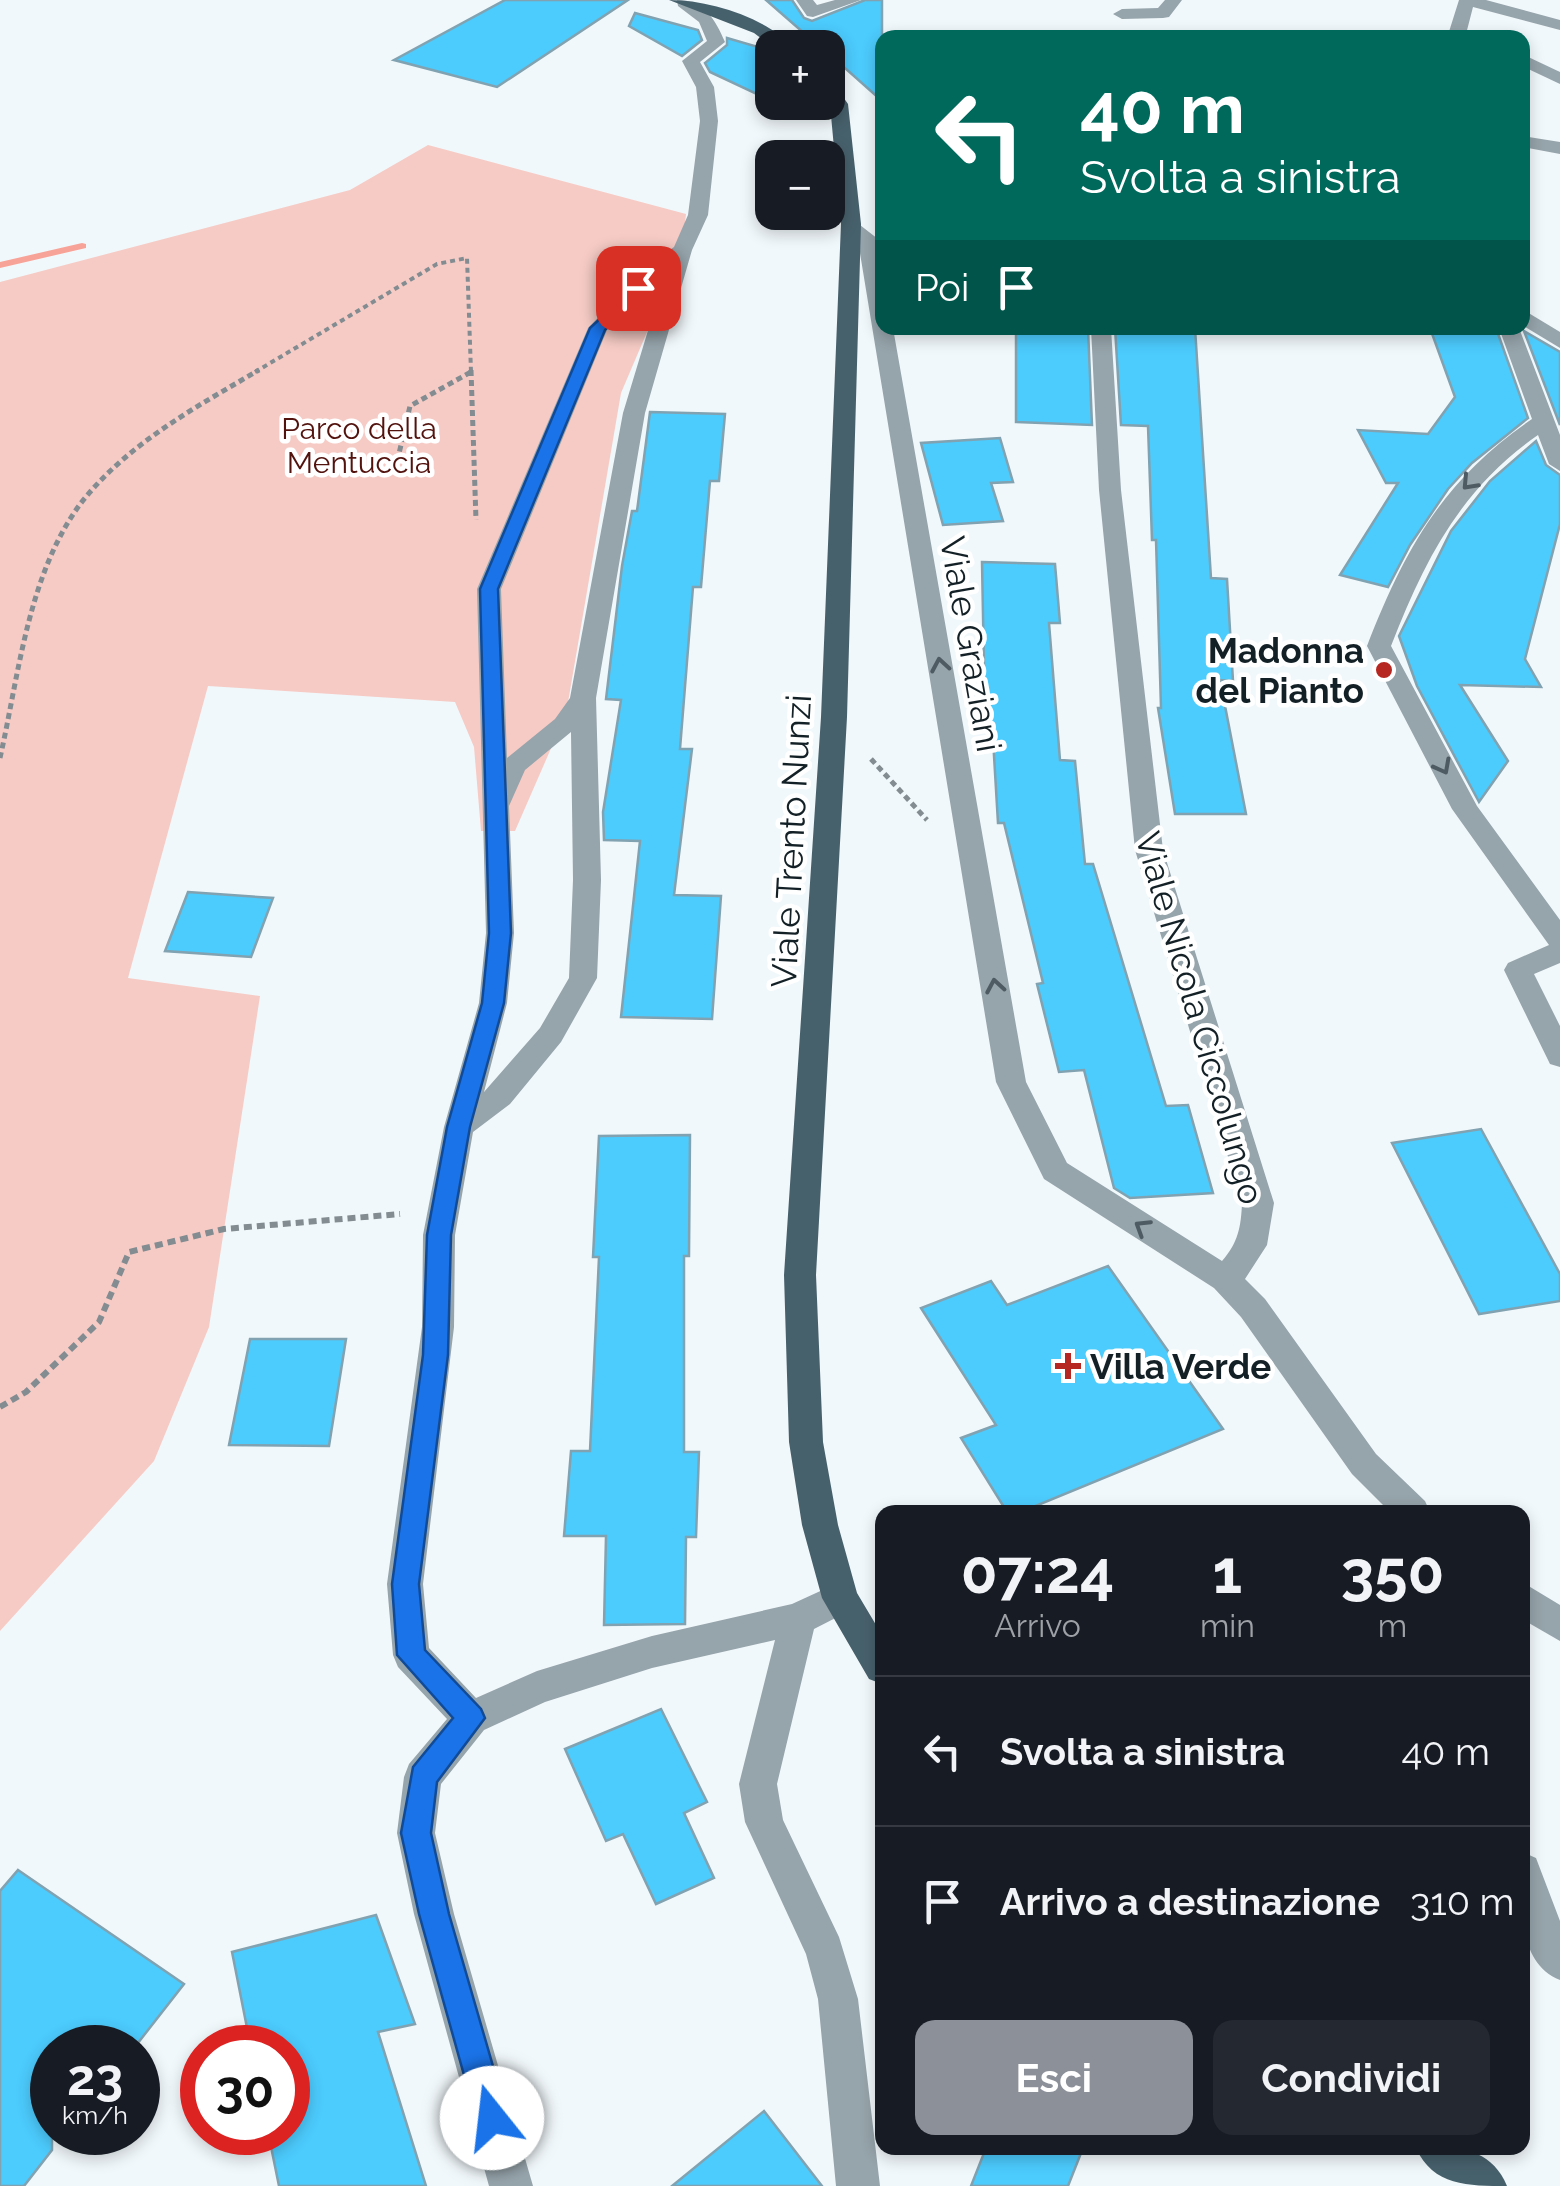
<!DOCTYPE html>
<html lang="it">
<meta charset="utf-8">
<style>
:root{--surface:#171b24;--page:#242831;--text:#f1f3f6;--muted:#9ea1a6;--line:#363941;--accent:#8c9099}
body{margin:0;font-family:Raleway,sans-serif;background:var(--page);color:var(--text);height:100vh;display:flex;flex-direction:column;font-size:38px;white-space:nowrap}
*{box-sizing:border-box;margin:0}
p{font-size:32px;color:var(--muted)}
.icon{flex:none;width:55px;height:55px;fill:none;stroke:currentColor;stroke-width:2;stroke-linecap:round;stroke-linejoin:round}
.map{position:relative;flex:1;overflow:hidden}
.side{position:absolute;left:875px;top:1505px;width:655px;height:650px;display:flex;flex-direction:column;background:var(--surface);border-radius:20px;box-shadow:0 5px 15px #0003}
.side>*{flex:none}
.guide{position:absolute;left:875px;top:30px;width:655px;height:305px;border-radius:20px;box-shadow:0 5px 15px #0003;background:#00695c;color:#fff;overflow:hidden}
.buttons{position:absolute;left:755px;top:30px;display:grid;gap:20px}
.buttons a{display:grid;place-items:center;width:90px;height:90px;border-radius:20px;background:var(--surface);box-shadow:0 5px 15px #0003;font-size:50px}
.speed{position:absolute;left:30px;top:2025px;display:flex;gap:20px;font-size:50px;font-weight:700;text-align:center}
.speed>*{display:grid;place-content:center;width:130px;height:130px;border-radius:50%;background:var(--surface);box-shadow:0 5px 15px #0003;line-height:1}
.speed small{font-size:25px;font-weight:400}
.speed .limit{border:15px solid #d22;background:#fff;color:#111}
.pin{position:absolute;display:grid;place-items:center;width:85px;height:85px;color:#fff;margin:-42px;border-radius:20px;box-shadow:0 5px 15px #0006}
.me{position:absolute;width:110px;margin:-55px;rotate:344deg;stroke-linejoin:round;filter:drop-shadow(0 0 8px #0008)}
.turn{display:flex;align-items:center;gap:35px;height:210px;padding:0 40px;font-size:45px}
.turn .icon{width:130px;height:130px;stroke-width:2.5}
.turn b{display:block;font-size:70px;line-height:85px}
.then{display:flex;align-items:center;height:95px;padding:0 40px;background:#0003;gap:20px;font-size:38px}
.eta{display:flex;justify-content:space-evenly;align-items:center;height:170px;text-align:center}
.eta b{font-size:60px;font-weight:700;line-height:70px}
.button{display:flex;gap:20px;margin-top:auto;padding:20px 40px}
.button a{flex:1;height:115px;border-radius:20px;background:var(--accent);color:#fff;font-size:40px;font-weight:700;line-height:115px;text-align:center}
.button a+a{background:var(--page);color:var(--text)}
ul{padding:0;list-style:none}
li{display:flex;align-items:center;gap:30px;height:150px;padding:0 40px;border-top:2px solid var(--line)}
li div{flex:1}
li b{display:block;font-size:38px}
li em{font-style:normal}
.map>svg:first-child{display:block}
.green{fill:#f6cbc5}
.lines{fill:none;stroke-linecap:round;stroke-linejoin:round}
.stream{fill:#f8a397;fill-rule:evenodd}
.building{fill:#4ccbfd;stroke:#81a2b1;stroke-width:2.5}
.path-far2{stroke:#828c91;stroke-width:4;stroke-dasharray:5 4;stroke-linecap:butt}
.path-far1{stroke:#828c91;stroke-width:5;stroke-dasharray:6 4;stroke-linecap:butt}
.path{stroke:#828c91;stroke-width:6;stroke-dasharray:8 5;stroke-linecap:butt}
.minor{fill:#96a4ab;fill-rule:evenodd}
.major{fill:#47616c;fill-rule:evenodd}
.oneway{stroke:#4e5b62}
.route{fill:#1a73e8;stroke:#114b97;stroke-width:2.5}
.poi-dot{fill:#b62721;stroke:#fff;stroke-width:4}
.labels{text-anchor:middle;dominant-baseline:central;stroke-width:9;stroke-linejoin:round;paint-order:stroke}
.far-park-label{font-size:30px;fill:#52120e;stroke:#fff}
.street-label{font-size:35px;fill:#132026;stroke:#fff}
.poi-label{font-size:35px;font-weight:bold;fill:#132026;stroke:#fff;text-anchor:end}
</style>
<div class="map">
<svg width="1560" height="2186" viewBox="0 0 1560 2186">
<rect width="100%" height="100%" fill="#f1f8fb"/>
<path class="green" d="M 428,145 L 686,214 L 682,250 L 621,393 L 566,714 L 515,831 L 481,831 L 474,747 L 455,702 L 208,686 L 128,978 L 260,996 L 209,1327 L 154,1461 L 0,1631 L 0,282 L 350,190 Z"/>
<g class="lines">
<path class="stream" d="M 82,243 L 86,244 L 86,248 L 0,268 L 0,262 Z"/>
</g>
<g class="building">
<path d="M 505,0 L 628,0 L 497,87 L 394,60 Z"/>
<path d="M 766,0 L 792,0 L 804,18 L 812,21 L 865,0 L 882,0 L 882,101 L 828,53 L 828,48 L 821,48 Z"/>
<path d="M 635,13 L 698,30 L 702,40 L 682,56 L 629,26 Z"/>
<path d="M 727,38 L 772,51 L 772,101 L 710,72 L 705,63 L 727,45 Z"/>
<path d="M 1016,328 L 1088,328 L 1092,425 L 1016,422 Z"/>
<path d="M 1115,328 L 1195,328 L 1211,578 L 1227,579 L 1233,681 L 1220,680 L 1246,814 L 1175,814 L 1158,708 L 1161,708 L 1156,540 L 1152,540 L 1148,426 L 1121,425 Z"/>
<path d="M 1430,328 L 1496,328 L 1528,418 L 1472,463 L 1448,489 L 1410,545 L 1388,587 L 1340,575 L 1398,483 L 1386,483 L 1358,430 L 1428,434 L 1455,397 Z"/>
<path d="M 1524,331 L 1560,352 L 1560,425 Z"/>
<path d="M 650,412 L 725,414 L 719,481 L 710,481 L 701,587 L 693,587 L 680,749 L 692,749 L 674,895 L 721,896 L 712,1019 L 621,1017 L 640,841 L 604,840 L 603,812 L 621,700 L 606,699 L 622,566 L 632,511 L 637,511 Z"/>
<path d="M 1000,438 L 1013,482 L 991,483 L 1003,521 L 943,525 L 921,443 Z"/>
<path d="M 1536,441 L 1546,465 L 1560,475 L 1560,524 L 1525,659 L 1541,687 L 1460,685 L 1508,761 L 1479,802 L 1417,686 L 1399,636 L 1451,531 L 1490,481 Z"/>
<path d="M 982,562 L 1055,564 L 1060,623 L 1049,623 L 1060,760 L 1075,761 L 1085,864 L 1093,864 L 1166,1106 L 1188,1105 L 1213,1193 L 1130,1198 L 1114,1188 L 1084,1070 L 1059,1072 L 1037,984 L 1043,983 L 1004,823 L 998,823 L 992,722 L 985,722 Z"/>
<path d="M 188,892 L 273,898 L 251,957 L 165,951 Z"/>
<path d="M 1481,1129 L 1560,1274 L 1560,1301 L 1479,1314 L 1392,1143 Z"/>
<path d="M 690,1135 L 689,1256 L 684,1256 L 684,1452 L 699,1452 L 696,1537 L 686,1537 L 685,1624 L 604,1625 L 606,1536 L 564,1536 L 571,1451 L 590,1451 L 599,1257 L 593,1257 L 599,1136 Z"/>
<path d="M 1108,1266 L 1223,1429 L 1021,1512 L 1007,1512 L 961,1438 L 996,1425 L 921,1308 L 991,1281 L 1007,1305 Z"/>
<path d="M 250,1339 L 346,1339 L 329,1446 L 229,1445 Z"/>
<path d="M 661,1709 L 707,1802 L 684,1813 L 714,1878 L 656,1904 L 623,1834 L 606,1841 L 565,1749 Z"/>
<path d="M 18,1870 L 184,1984 L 134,2048 L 52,2048 L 52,2150 L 24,2186 L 0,2186 L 0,1891 Z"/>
<path d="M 376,1915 L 415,2024 L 378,2032 L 426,2186 L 279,2186 L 268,2132 L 288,2132 L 288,2048 L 251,2048 L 232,1952 Z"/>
<path d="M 764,2111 L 822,2186 L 672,2186 Z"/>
<path d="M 986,2148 L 1083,2148 L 1068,2186 L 971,2186 Z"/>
</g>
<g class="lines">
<path class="path-far2" d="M 255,372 L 437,264 L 467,258 L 471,372"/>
<g class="path-far1">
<path d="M 471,370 L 476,520"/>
<path d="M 395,471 L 410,406 L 471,372"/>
<path d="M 0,758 C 19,674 28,574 81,503 C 127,444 196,407 259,370"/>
<path d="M 871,759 L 927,820"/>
</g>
<path class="path" d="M 0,1407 L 26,1392 L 99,1322 L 129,1252 L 224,1229 L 400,1214"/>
<g class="minor">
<path d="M 677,0 C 704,0 715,19 725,42 L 700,62 L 714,87 L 718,121 L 708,215 L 692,250 L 645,413 L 596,698 L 601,880 L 597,978 L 561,1042 L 510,1104 L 473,1132 L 455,1235 L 454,1327 L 423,1584 L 429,1648 L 476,1698 L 537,1671 L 652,1636 L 792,1604 L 840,1582 L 853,1587 L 858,1598 L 853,1609 L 814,1629 L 777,1784 L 783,1820 L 839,1937 L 858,1999 L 880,2186 L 836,2186 L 818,1999 L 806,1954 L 745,1822 L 739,1784 L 775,1640 L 652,1668 L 545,1702 L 484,1730 L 441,1784 L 435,1833 L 454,1914 L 533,2186 L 489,2186 L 414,1914 L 397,1833 L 404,1777 L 409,1764 L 447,1719 L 398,1667 L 393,1655 L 387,1584 L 422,1327 L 423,1235 L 444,1127 L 479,1003 L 486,933 L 477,589 L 588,328 L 650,264 L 674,247 L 688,215 L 700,121 L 696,87 L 682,61 L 707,41 L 699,22 L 678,6 ZM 666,271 L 623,413 L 570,698 L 555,719 L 507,758 L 501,589 L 607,330 ZM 571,732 L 573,880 L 569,978 L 540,1028 L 484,1092 L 507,1003 L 514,933 L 509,806 L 525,770 Z"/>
<path d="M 796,0 L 813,0 L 817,5 L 835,0 L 861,0 L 813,17 L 807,16 Z"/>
<path d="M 1165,0 L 1182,0 L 1169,17 L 1163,18 L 1122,19 L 1113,14 L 1122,9 L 1158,8 Z"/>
<path d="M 1459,0 L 1486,0 L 1560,20 L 1560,30 L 1473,7 L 1465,38 L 1447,38 Z"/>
<path d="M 1522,54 L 1560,72 L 1560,84 L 1522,66 Z"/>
<path d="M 1522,136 L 1560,142 L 1560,154 L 1522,147 Z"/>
<path d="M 851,218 L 878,239 L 882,265 L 882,328 L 893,328 L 1026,1082 L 1067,1163 L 1222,1261 C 1238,1243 1241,1227 1242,1203 L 1135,850 L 1099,490 L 1091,328 L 1111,328 L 1121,490 L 1163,850 L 1274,1203 L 1267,1245 L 1245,1279 L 1265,1299 L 1376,1454 L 1425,1501 L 1430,1512 L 1390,1512 L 1352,1474 L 1241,1317 L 1214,1288 L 1044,1179 L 996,1082 L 858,241 L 841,224 Z"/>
<path d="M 1522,309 L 1560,332 L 1560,348 L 1522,325 Z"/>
<path d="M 1499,328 L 1519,328 L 1560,435 L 1560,471 L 1549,464 L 1538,435 C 1461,488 1424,561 1391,646 L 1477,806 L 1560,920 L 1560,963 L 1534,974 L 1560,1026 L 1560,1067 L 1550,1064 L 1504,970 L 1508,963 L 1549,945 L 1452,809 L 1367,646 C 1405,548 1444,479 1532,419 Z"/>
<path d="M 1522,1582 L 1560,1605 L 1560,1641 L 1522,1619 Z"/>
<path d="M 1522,1852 L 1536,1858 L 1560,1921 L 1560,1980 C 1513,1961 1522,1894 1522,1852 Z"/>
</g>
<g class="major">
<path d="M 669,0 C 710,0 765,17 794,48 L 774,48 L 754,33 Z"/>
<path d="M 828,83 L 834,84 L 848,104 L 861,224 L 847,717 L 816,1275 L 823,1442 L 838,1525 L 857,1593 L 882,1635 L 882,1684 L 869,1679 L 822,1598 L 802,1525 L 789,1442 L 784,1275 L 821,717 L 841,224 Z"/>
<path d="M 1416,2148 C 1454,2146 1490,2146 1507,2186 C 1468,2186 1433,2186 1416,2148 Z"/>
</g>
</g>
<defs><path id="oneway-chevron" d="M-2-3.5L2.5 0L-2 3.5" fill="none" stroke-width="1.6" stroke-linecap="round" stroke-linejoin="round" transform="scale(2.5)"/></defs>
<g class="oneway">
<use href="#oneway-chevron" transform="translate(1469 483) rotate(133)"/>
<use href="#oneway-chevron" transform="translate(940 665) rotate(-100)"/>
<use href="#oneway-chevron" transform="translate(1443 767) rotate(62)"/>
<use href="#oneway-chevron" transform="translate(995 986) rotate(-100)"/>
<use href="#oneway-chevron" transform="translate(1142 1227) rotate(-148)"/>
</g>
<path class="route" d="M 638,283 L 645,288 L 643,291 L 605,330 L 498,589 L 511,933 L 504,1003 L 470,1127 L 451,1235 L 448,1355 L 419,1584 L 425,1650 L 481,1709 L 485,1718 L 437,1782 L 431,1833 L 449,1914 L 508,2118 L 503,2129 L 492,2134 L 481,2129 L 476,2118 L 419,1914 L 401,1833 L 413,1767 L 453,1718 L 397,1655 L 392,1584 L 423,1355 L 427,1235 L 447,1127 L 482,1003 L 489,933 L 480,589 L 590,328 Z"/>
<g class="poi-dot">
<circle cx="1384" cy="670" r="10"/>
<path d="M1063 1351h10v10h10v10h-10v10h-10v-10h-10v-10h10z"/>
</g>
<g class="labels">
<g class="far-park-label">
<text x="359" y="428">Parco della<tspan x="359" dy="34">Mentuccia</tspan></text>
</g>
<g class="street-label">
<text transform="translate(971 644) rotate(80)">Viale Graziani</text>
<text transform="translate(791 841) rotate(-87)">Viale Trento Nunzi</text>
<text transform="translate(1200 1018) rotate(74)">Viale Nicola Ciccolungo</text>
</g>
<g class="poi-label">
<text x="1364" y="650">Madonna<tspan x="1364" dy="40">del Pianto</tspan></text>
<text x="1090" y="1366" text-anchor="start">Villa Verde</text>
</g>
</g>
</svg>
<div class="buttons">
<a>+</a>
<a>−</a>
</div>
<div class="speed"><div>23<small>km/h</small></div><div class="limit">30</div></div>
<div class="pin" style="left:638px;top:288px;background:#d93025"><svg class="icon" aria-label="arrive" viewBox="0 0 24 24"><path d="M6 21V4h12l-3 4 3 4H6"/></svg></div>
<svg class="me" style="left:492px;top:2118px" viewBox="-20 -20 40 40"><circle r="19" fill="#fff"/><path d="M0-13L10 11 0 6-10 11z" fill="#1a73e8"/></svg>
<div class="guide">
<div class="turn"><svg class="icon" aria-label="left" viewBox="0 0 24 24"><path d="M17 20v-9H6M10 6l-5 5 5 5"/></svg><div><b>40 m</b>Svolta a sinistra</div></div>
<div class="then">Poi<svg class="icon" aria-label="arrive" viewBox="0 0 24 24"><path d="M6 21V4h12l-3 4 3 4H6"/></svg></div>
</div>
<section class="side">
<div class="eta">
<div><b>07:24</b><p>Arrivo</p></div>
<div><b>1</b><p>min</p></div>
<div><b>350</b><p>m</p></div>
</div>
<ul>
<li><svg class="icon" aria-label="left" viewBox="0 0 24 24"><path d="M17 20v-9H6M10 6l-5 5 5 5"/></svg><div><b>Svolta a sinistra</b></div><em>40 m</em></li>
<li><svg class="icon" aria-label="arrive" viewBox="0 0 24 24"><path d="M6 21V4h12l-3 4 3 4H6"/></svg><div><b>Arrivo a destinazione</b></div><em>310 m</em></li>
</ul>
<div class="button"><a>Esci</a><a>Condividi</a></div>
</section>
</div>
